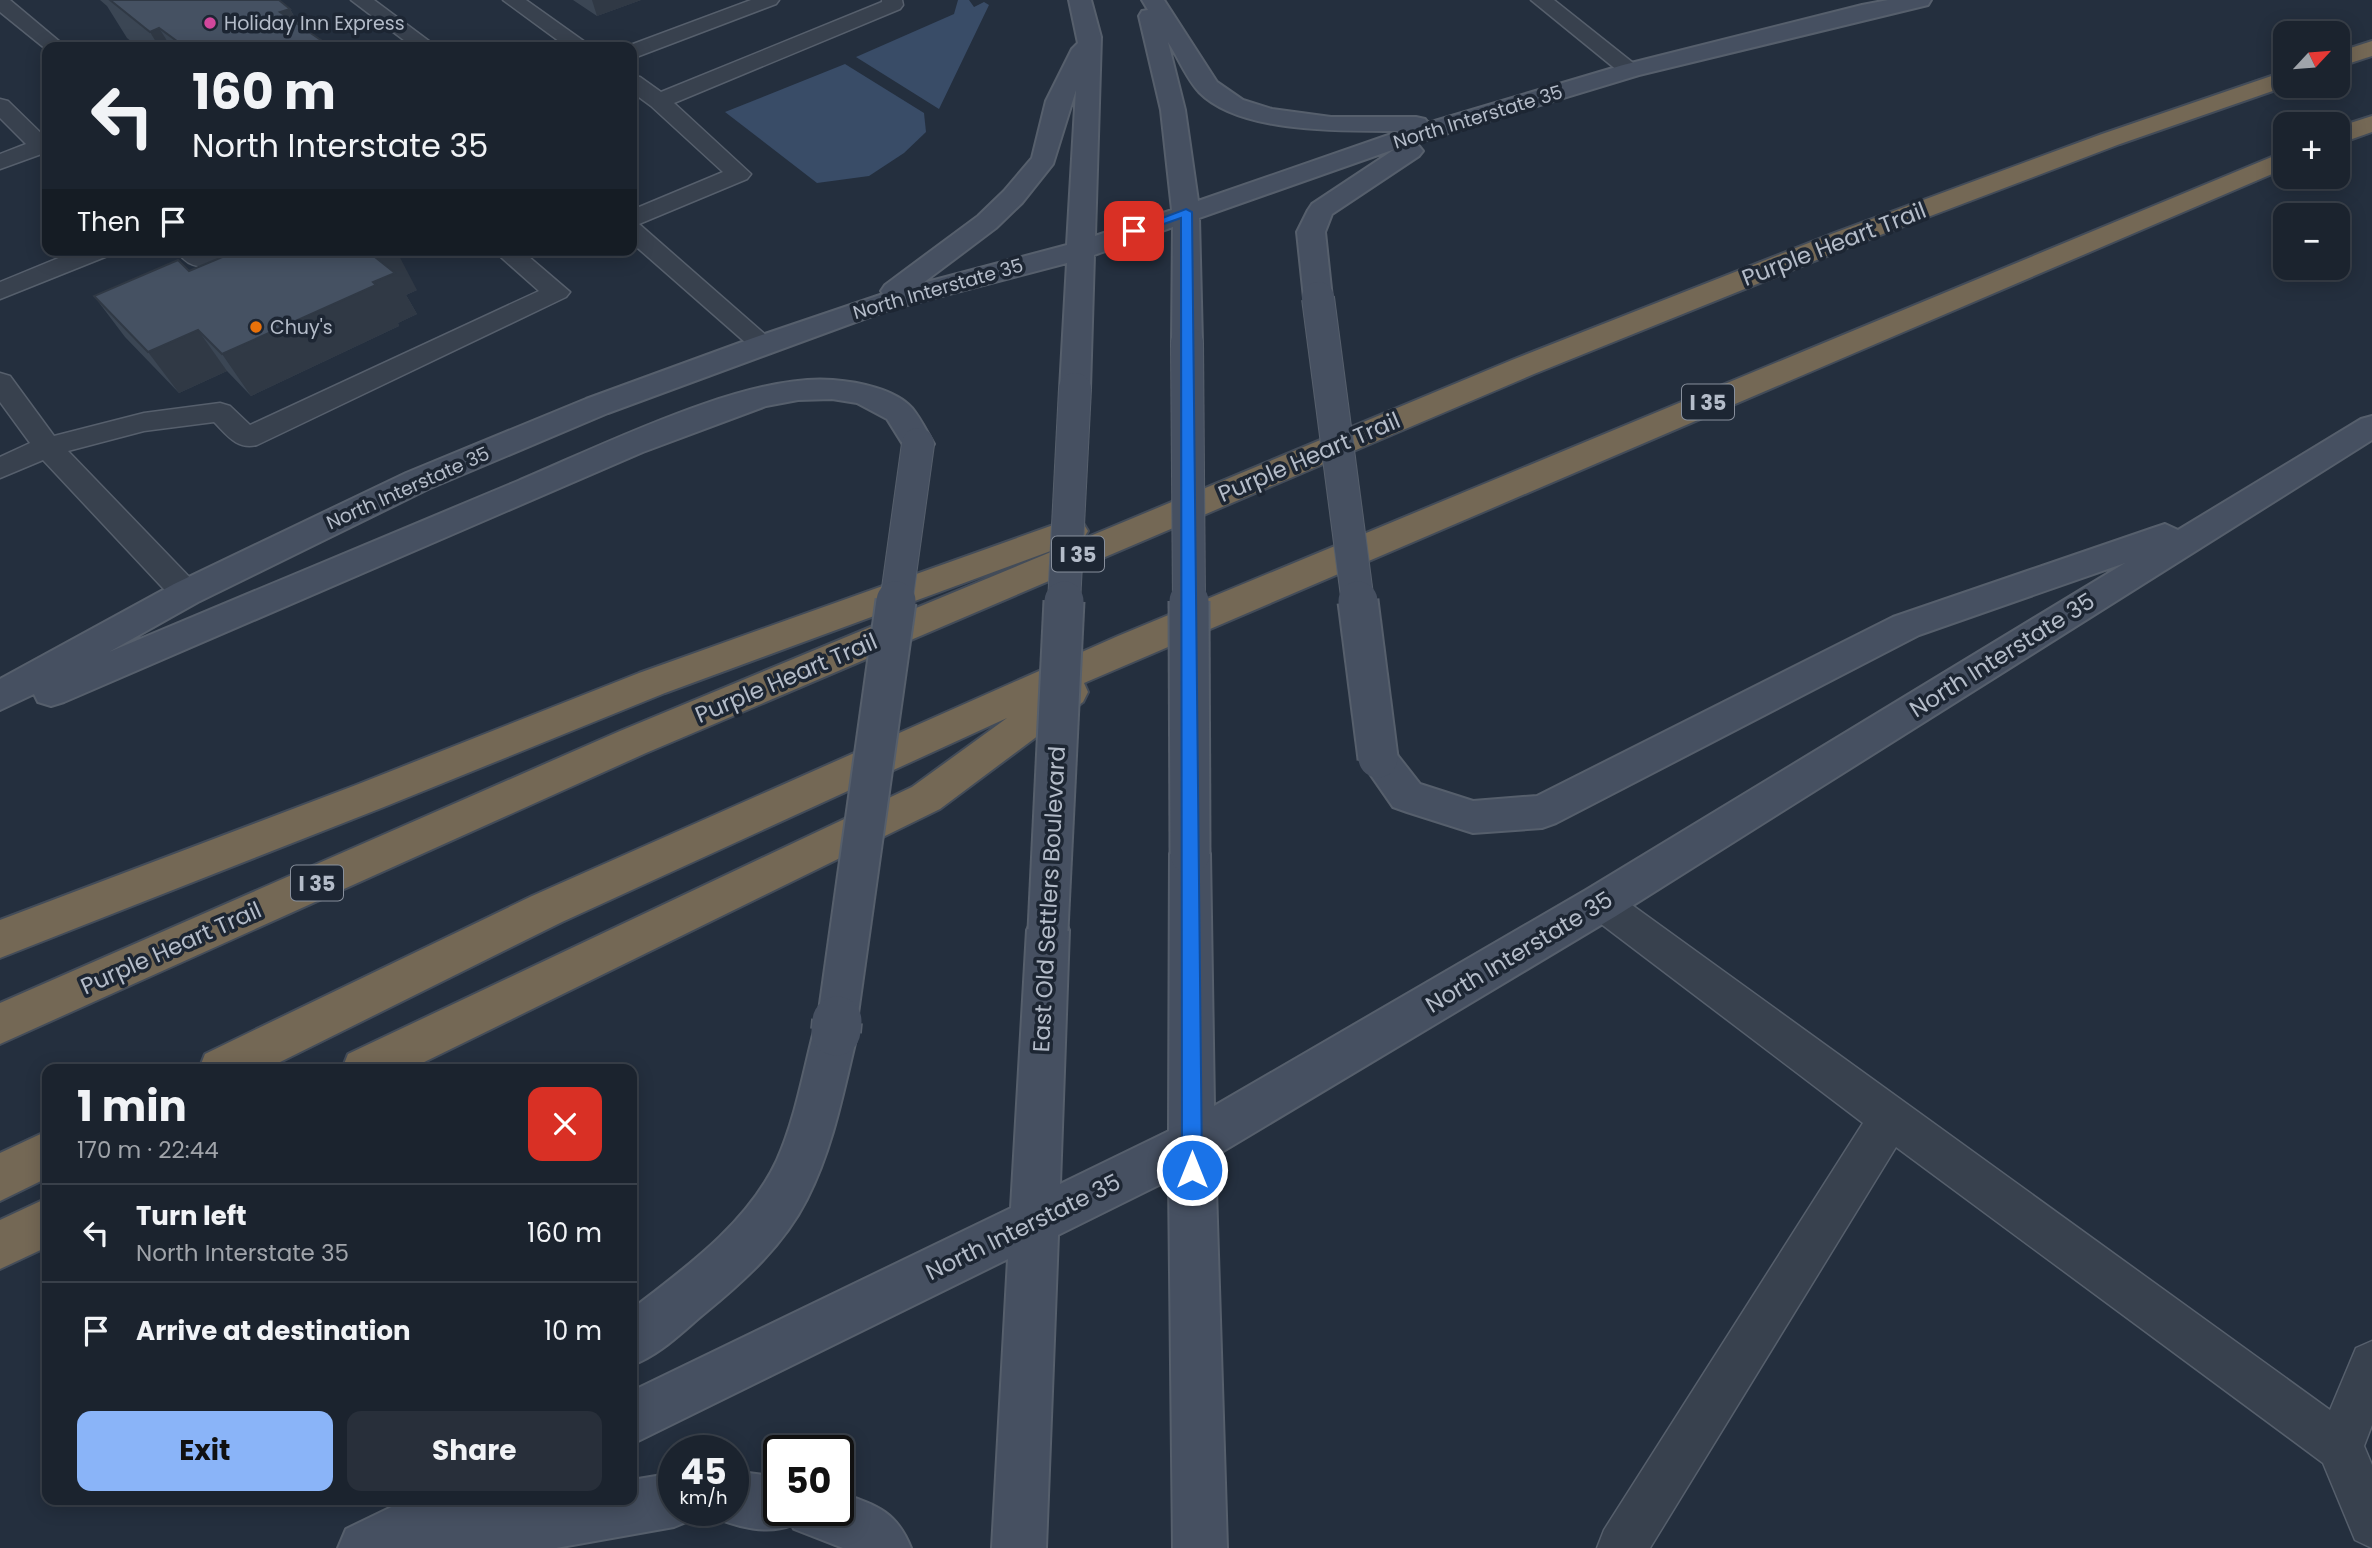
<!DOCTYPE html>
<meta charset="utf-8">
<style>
:root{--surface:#1b232e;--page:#282f3a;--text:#f1f3f6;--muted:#a0a4aa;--line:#39404a;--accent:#8ab4f8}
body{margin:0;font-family:Poppins,sans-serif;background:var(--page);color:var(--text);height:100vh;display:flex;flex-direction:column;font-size:26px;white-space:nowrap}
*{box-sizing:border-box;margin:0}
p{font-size:23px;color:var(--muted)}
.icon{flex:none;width:38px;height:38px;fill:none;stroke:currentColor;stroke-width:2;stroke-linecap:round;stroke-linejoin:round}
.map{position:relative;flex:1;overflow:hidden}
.side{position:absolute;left:42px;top:1064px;width:595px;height:441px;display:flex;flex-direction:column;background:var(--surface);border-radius:14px;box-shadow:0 4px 18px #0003,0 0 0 2px var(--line)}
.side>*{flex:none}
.guide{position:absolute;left:42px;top:42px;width:595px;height:214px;border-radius:14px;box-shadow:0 4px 18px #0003,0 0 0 2px var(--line);background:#1b232e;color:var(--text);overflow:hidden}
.needle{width:46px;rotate:64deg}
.controls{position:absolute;left:2273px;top:21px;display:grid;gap:14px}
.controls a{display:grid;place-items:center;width:77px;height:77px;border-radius:14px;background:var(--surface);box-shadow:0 4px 18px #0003,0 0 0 2px var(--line);font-size:35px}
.speed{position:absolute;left:658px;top:1435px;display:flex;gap:14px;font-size:35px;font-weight:700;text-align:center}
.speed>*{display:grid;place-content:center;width:91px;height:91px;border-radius:50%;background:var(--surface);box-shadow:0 4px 18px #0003,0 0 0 2px var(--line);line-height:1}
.speed small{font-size:18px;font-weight:400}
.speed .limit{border:4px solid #111;border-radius:10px;background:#fff;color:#111}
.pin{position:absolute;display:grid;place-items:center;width:60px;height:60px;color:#fff;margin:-30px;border-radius:14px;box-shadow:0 4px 10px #0006}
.me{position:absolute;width:77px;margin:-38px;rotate:0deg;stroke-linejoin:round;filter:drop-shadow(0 0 5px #0008)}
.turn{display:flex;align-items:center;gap:24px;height:147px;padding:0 35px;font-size:32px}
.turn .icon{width:91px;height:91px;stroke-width:2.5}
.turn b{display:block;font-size:49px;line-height:60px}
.then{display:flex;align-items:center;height:66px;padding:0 35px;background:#0003;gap:14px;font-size:26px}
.round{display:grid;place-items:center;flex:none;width:74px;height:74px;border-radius:14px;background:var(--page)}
.summary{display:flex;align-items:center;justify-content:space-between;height:119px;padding:0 35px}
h1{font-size:42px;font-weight:700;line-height:52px}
.cta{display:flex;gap:14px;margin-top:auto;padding:14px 35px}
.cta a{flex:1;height:80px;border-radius:14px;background:var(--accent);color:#111;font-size:28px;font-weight:700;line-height:80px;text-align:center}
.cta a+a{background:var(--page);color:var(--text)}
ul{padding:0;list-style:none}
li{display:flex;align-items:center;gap:21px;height:98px;padding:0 35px;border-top:2px solid var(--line)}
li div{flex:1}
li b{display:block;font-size:26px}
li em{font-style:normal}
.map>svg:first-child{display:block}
.water{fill:#394c67}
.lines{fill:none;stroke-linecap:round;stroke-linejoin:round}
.lane-casing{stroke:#565f6c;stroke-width:3}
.secondary-casing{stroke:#565f6c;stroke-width:4}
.highway-casing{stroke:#434c59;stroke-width:4}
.lane{fill:#38414e;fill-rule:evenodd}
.secondary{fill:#465061;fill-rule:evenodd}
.highway{fill:#746855;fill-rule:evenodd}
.secondary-bridge-far2-casing{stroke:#565f6c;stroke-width:34;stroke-linecap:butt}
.secondary-bridge-far1-casing{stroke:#565f6c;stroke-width:43;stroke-linecap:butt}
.secondary-bridge-casing{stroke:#565f6c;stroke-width:52;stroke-linecap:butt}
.secondary-bridge-far2{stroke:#465061;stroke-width:32}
.secondary-bridge-far1{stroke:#465061;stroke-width:39}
.secondary-bridge{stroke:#465061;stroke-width:49}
.wall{fill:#3b4654}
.shaded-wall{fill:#303945}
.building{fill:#455162;stroke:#303945;stroke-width:2}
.route{fill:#1a73e8;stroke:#114b97;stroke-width:2}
.hotel-dot{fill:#d1479c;stroke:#1d2633;stroke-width:2.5}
.food-dot{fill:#e8710a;stroke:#1d2633;stroke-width:2.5}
.labels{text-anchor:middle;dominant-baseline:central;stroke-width:7;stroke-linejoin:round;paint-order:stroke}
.far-poi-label{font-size:19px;fill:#b4bcc9;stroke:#1d2633;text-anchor:start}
.far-street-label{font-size:19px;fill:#b4bcc9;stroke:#1d2633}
.shield{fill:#1d2633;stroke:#878f9c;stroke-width:2}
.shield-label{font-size:21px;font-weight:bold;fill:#b4bcc9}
.street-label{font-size:23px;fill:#b4bcc9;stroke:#1d2633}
</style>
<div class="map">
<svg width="2372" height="1548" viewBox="0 0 2372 1548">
<rect width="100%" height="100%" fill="#242f3e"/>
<g class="water">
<path d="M 958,0 L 969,0 L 974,7 L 984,2 L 989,5 L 939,109 L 856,57 L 954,14 Z"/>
<path d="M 845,64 L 924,113 L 926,132 L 904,153 L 869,176 L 817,183 L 725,112 Z"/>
</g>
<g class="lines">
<defs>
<g id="lane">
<path d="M 0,0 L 10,0 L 66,47 L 47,47 L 47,50 L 0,12 Z"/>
<path d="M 351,0 L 374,0 L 437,47 L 413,47 Z"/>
<path d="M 503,0 L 526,0 L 592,47 L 567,47 Z"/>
<path d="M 751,0 L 779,0 L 776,4 L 639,56 L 632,58 L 632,47 L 625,47 Z"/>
<path d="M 882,0 L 902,0 L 903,5 L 900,9 L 674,103 L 751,174 L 747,179 L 639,224 L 776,344 L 772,350 L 763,352 L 754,350 L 632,243 L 632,210 L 723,172 L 651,106 L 632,92 L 632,76 L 640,77 L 661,92 L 882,2 Z"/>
<path d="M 1531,0 L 1554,0 L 1642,70 L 1639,75 L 1623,75 Z"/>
<path d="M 0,99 L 8,101 L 47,139 L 47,152 L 0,169 L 0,154 L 26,144 L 0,118 Z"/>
<path d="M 78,250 L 113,250 L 110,255 L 0,299 L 0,282 Z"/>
<path d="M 176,250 L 241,250 C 237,256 234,257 227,260 C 207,269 190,271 176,250 Z"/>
<path d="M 493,250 L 521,250 L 570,292 L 566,297 L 257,445 C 237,450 227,435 214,422 L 144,431 L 68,451 L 197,585 L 202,593 L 197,601 L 186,604 L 175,601 L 43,460 L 0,478 L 0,457 L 30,443 L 0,402 L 0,373 L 10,376 L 54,436 L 144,413 L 220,403 L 230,406 L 250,425 L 539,291 Z"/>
<path d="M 1601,887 L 1614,892 L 2330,1410 L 2356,1348 L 2372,1341 L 2372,1425 L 2364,1446 L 2372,1465 L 2372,1548 L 2355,1540 L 2323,1463 L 1896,1147 L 1650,1548 L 1597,1548 L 1604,1530 L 1863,1123 L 1588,914 L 1582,903 L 1588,892 Z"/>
</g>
<g id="secondary">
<path d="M 1069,0 L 1091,0 L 1101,37 L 1095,236 L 1172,210 L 1161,110 L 1139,16 L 1142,11 L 1148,10 L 1142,0 L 1164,0 L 1217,82 L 1243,100 L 1272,109 L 1331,117 L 1416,117 L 1425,119 L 1428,123 L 1623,65 L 1862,5 L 1888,0 L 1931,0 L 1928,5 L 1639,75 L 1412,144 L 1419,146 L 1423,151 L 1419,156 L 1332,214 L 1325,232 L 1332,298 L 1328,304 L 1318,307 L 1308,304 L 1304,298 L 1297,232 L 1308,210 L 1312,204 L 1395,149 L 1199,218 L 1202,343 L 1197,349 L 1187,352 L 1177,349 L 1172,343 L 1173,227 L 1094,255 L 1090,389 L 1086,396 L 1075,399 L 1064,396 L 1060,389 L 1067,263 L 888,310 L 608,413 L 428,489 L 198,602 L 109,652 C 245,595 382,538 518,481 C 599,447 748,372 833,380 C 858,382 895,389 912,408 C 921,419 927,432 934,444 L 929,451 L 918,454 L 907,451 L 887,419 L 857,403 L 832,399 L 798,400 L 766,406 L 643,452 L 64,702 L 51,706 L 38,702 L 34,694 L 0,710 L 0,679 L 174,584 L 406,473 L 586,399 L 753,338 L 883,294 L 881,291 L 885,285 L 978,216 L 1004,191 L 1032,158 L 1046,101 L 1072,49 L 1078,43 ZM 1168,42 C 1178,57 1186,78 1199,92 C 1240,134 1345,131 1400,131 L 1198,201 L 1185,110 ZM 1076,90 L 1067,245 L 923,283 L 996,228 L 1022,203 L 1053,164 Z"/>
<path d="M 2372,416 L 2372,440 L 1616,916 L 1215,1156 L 1227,1548 L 1173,1548 L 1169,1180 L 1058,1235 L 1046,1548 L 992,1548 L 1008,1259 L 632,1444 L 632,1391 L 1011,1208 L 1027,930 L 1033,917 L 1048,912 L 1063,917 L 1069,930 L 1060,1184 L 1169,1131 L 1170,854 L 1176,842 L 1190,837 L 1204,842 L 1210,854 L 1214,1106 L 1586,890 L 2125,563 L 1919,635 L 1556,823 L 1542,828 L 1473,833 L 1407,812 L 1393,807 L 1359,758 L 1365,747 L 1378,743 L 1391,747 L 1420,784 L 1473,801 L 1537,796 L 1893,617 L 2153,528 L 2165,524 L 2178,530 L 2361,419 Z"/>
<path d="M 836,1011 L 852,1017 L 858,1031 C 844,1088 834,1146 807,1199 C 784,1245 744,1281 705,1313 C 682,1332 660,1355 632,1365 L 632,1309 C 685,1268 748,1223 777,1160 C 795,1120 803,1073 814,1031 L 820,1017 Z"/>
<path d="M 733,1471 L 779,1477 L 779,1510 L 838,1510 L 838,1492 C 875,1505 896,1510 911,1548 L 843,1548 L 794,1529 L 792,1525 C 768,1535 737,1527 714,1517 L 711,1510 L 733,1510 Z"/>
<path d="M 674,1473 L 674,1510 L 697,1510 L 693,1519 L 674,1527 L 556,1548 L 338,1548 L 346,1529 L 406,1500 L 491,1500 L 489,1505 L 521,1500 L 632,1500 L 632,1480 Z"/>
</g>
<g id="highway">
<path d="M 2372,41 L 2372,56 L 2338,67 L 2338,52 Z"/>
<path d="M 2286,71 L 2287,86 L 2120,144 L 1854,245 L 1534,374 L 646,753 L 0,1044 L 0,1003 L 620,731 L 1075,542 L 665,693 L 384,807 L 0,958 L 0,920 L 356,785 L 639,673 L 1059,523 L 1071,519 L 1083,523 L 1088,531 L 1083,539 L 1512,360 L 1834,233 L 2102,134 Z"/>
<path d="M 2372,116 L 2372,132 L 2338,144 L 2338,127 Z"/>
<path d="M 2286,151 L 2286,168 L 1084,683 L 1088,692 L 1083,702 L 940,809 L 410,1069 L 342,1069 L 348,1054 L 912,787 L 1007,718 L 562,922 L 266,1069 L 199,1069 L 205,1054 L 532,896 L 1118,636 Z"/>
<path d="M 47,1131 L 47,1178 L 0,1201 L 0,1153 Z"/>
<path d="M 47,1198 L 47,1247 L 0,1269 L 0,1220 Z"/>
</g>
</defs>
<use href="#lane" class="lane-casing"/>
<use href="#secondary" class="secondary-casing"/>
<use href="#highway" class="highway-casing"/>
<use href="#lane" class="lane"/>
<use href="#secondary" class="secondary"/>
<use href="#highway" class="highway"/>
<defs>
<g id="secondary-bridge-far2">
<path d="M 1318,298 L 1358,603"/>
<path d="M 1187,343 L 1189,603"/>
<path d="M 896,603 L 918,444"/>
<path d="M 1064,603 L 1075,389"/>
</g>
<g id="secondary-bridge-far1">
<path d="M 1189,601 L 1190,854"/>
<path d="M 1358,601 L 1378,758"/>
<path d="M 1048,930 L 1064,601"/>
<path d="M 837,1023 L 896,601"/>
</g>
<path id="secondary-bridge" d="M 836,1031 L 837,1021"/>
</defs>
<use href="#secondary-bridge-far2" class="secondary-bridge-far2-casing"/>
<use href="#secondary-bridge-far1" class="secondary-bridge-far1-casing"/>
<use href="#secondary-bridge" class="secondary-bridge-casing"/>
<use href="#secondary-bridge-far2" class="secondary-bridge-far2"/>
<use href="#secondary-bridge-far1" class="secondary-bridge-far1"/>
<use href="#secondary-bridge" class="secondary-bridge"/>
</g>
<g class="wall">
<path d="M 100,0 L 279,0 L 290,9 L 299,25 L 331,47 L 138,47 L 127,38 L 107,6 Z"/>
<path d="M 573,0 L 641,0 L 597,16 Z"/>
<path d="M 189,271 L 417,290 L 406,295 L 417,314 L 398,323 L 399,326 L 251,396 L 227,371 L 179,393 L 125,337 L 94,296 Z"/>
</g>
<g class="shaded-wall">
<path d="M 592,0 L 641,0 L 597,16 Z"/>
<path d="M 290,9 L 310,47 L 280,12 Z"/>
<path d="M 159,28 L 171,47 L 159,47 L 150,32 Z"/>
<path d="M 392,250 L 396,250 L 417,290 L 406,295 L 417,314 L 398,323 L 399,326 L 251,396 L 222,354 L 373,282 L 375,257 Z"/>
<path d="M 198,330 L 227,371 L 179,393 L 148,352 Z"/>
</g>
<g class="building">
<path d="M 110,0 L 279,0 L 290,9 L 280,12 L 331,47 L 185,47 L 159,28 L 150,32 Z"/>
<path d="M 239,250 L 392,250 L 375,257 L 395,273 L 373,282 L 376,285 L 222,354 L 198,330 L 148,352 L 94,296 L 178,260 L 189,271 Z"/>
</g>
<path class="route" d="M 1186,209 L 1192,212 L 1202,1170 L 1199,1177 L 1192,1179 L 1185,1177 L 1182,1170 L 1181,218 L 1138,233 L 1128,231 Z"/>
<circle class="hotel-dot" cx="210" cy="23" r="7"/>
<circle class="food-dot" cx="256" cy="327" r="7"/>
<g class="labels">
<g class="far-poi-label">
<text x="224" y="23">Holiday Inn Express</text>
<text x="270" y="327">Chuy's</text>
</g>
<g class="far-street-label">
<text transform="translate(1478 117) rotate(-17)">North Interstate 35</text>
<text transform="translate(938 289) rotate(-16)">North Interstate 35</text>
<text transform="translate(408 488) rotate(-24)">North Interstate 35</text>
</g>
<g class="shield">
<rect x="1682" y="384.5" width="52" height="35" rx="5"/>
<rect x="1052" y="536.5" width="52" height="35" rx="5"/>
<rect x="291" y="865.5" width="52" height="35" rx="5"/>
</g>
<g class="shield-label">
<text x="1708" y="402">I 35</text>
<text x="1078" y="554">I 35</text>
<text x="317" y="883">I 35</text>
</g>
<g class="street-label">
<text transform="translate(1834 244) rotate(-21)">Purple Heart Trail</text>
<text transform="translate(1309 457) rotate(-23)">Purple Heart Trail</text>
<text transform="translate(2002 655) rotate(-32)">North Interstate 35</text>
<text transform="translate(786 678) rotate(-23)">Purple Heart Trail</text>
<text transform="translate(1049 899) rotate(-87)">East Old Settlers Boulevard</text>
<text transform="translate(171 948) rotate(-24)">Purple Heart Trail</text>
<text transform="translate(1519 952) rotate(-31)">North Interstate 35</text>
<text transform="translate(1023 1227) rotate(-26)">North Interstate 35</text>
</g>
</g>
</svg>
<div class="controls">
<a><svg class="needle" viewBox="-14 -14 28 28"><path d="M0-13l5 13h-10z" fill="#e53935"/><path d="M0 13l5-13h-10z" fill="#a0a4aa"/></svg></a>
<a>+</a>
<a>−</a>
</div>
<div class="speed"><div>45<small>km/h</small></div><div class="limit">50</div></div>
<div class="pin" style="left:1134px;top:231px;background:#d93025"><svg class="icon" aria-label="arrive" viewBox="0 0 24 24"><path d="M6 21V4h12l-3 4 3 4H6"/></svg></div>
<svg class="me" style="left:1192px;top:1170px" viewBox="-20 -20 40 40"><circle r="17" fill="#1a73e8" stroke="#fff" stroke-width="3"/><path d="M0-11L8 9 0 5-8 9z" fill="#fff"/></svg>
<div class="guide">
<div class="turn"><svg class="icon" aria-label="left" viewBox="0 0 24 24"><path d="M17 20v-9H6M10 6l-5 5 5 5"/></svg><div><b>160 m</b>North Interstate 35</div></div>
<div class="then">Then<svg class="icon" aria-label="arrive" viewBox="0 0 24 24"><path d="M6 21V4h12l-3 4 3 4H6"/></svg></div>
</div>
<section class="side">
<div class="summary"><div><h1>1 min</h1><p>170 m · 22:44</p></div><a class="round" style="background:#d93025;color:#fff"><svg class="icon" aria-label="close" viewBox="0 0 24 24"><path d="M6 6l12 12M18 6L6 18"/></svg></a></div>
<ul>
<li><svg class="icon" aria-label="left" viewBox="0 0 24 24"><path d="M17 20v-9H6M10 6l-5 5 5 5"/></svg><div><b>Turn left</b><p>North Interstate 35</p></div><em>160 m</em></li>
<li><svg class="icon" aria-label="arrive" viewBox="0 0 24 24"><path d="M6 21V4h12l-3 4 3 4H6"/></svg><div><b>Arrive at destination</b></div><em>10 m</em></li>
</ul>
<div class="cta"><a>Exit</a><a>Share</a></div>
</section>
</div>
